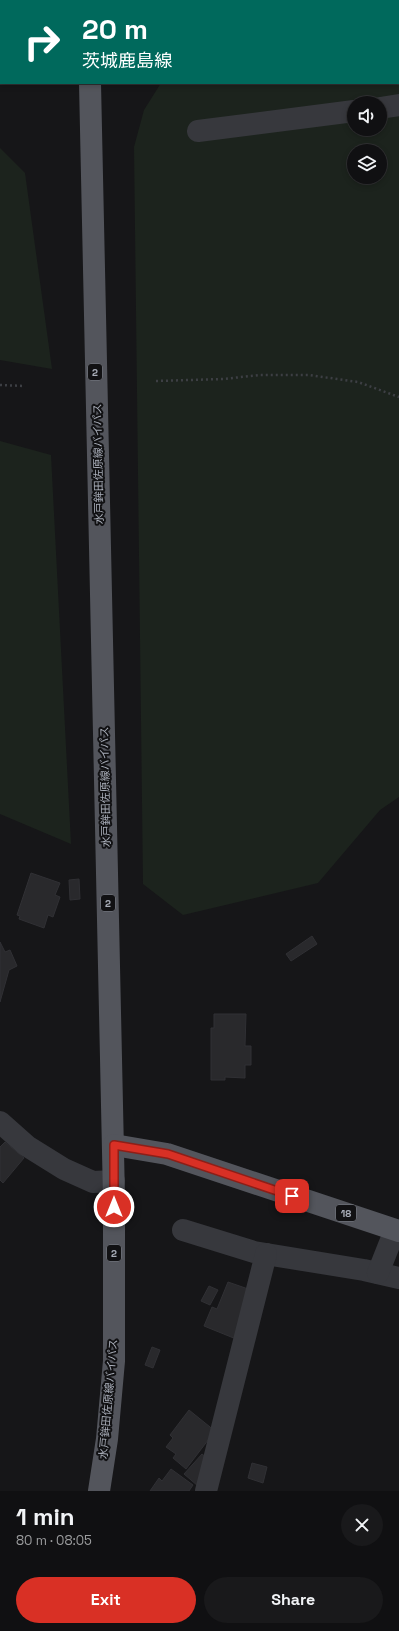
<!DOCTYPE html>
<meta charset="utf-8">
<style>
:root{--surface:#101012;--page:#19191b;--text:#f1f3f6;--muted:#9c9d9f;--line:#303032;--accent:#d93025}
body{margin:0;font-family:"Space Grotesk","Noto Sans JP",sans-serif;background:var(--page);color:var(--text);height:100vh;display:flex;flex-direction:column;font-size:15px;white-space:nowrap}
*{box-sizing:border-box;margin:0}
p{font-size:13px;color:var(--muted)}
.icon{flex:none;width:22px;height:22px;fill:none;stroke:currentColor;stroke-width:2;stroke-linecap:round;stroke-linejoin:round}
.map{position:relative;height:1491px;overflow:hidden}
.sheet{display:flex;flex-direction:column;background:var(--surface);flex:1}
.sheet>*{flex:none}
.banner{position:absolute;left:0px;top:0px;width:399px;height:84px;box-shadow:0 2px 6px #0003,0 0 0 1px var(--line);background:#00695c;color:#fff;overflow:hidden}
.tools{position:absolute;left:347px;top:96px;display:grid;gap:8px}
.tools a{display:grid;place-items:center;width:40px;height:40px;border-radius:50%;background:var(--surface);box-shadow:0 2px 6px #0003,0 0 0 1px var(--line);font-size:20px}
.pin{position:absolute;display:grid;place-items:center;width:34px;height:34px;color:#fff;margin:-17px;border-radius:8px;box-shadow:0 2px 6px #0006}
.me{position:absolute;width:44px;margin:-22px;rotate:0deg;stroke-linejoin:round;filter:drop-shadow(0 0 3px #0008)}
.turn{display:flex;align-items:center;gap:14px;height:84px;padding:0 16px;font-size:18px}
.turn .icon{width:52px;height:52px;stroke-width:2.5}
.turn b{display:block;font-size:28px;line-height:34px}
.round{display:grid;place-items:center;flex:none;width:42px;height:42px;border-radius:21px;background:var(--page)}
.overview{display:flex;align-items:center;justify-content:space-between;height:68px;padding:0 16px}
h1{font-size:24px;font-weight:600;line-height:30px}
.cta{display:flex;gap:8px;margin-top:auto;padding:8px 16px}
.cta a{flex:1;height:46px;border-radius:24px;background:var(--accent);color:#fff;font-size:16px;font-weight:600;line-height:46px;text-align:center}
.cta a+a{background:var(--page);color:var(--text)}
.map>svg:first-child{display:block}
.green{fill:#1c231d;fill-rule:evenodd}
.building{fill:#29292c;stroke:#303034}
.lines{fill:none;stroke-linecap:round;stroke-linejoin:round}
.path{stroke:#3d3f44;stroke-width:2.5;stroke-dasharray:2 3;stroke-linecap:butt}
.street{stroke:#37383d;stroke-width:22}
.primary{stroke:#53555c;stroke-width:22}
.route-casing{stroke:#8d1f18;stroke-width:10}
.route{stroke:#d93025;stroke-width:7}
.labels{text-anchor:middle;dominant-baseline:central;stroke-width:4;stroke-linejoin:round;paint-order:stroke}
.shield{fill:#111113;stroke:#7b7e86;stroke-width:1}
.shield-label{font-size:10px;font-weight:bold;fill:#a8adb8}
.street-label{font-size:11px;fill:#a8adb8;stroke:#111113}
</style>
<div class="map">
<svg width="399" height="1491" viewBox="0 0 399 1491">
<rect width="100%" height="100%" fill="#161618"/>
<g class="green">
<path d="M 193,0 L 399,0 L 399,797 L 380,810 L 318,883 L 183,915 L 143,884 L 134,147 L 144,110 L 161,83 L 398,83 L 398,1 ZM 354,103 L 380,103 L 380,129 L 354,129 ZM 354,151 L 380,151 L 380,177 L 354,177 Z"/>
<path d="M 0,148 L 25,173 L 52,369 L 0,360 Z"/>
<path d="M 0,441 L 51,455 L 71,844 L 0,814 Z"/>
</g>
<g class="building">
<path d="M 31,873 L 60,883 L 55,895 L 60,897 L 53,917 L 48,915 L 44,928 L 19,919 L 20,916 L 17,915 Z"/>
<path d="M 79,879 L 80,899 L 70,900 L 69,880 Z"/>
<path d="M 312,936 L 317,944 L 291,961 L 286,954 Z"/>
<path d="M 0,942 L 5,952 L 10,950 L 17,966 L 9,970 L 0,1002 Z"/>
<path d="M 214,1014 L 246,1014 L 245,1046 L 251,1046 L 251,1065 L 245,1065 L 245,1078 L 225,1077 L 225,1080 L 211,1080 L 211,1028 L 214,1028 Z"/>
<path d="M 5,1142 L 24,1158 L 3,1183 L 0,1180 L 0,1147 Z"/>
<path d="M 228,1282 L 254,1291 L 241,1341 L 204,1326 L 212,1307 L 217,1309 Z"/>
<path d="M 209,1286 L 218,1290 L 210,1305 L 201,1301 Z"/>
<path d="M 152,1347 L 160,1350 L 153,1368 L 145,1365 Z"/>
<path d="M 189,1410 L 215,1431 L 186,1469 L 173,1458 L 176,1454 L 166,1447 L 173,1438 L 170,1435 Z"/>
<path d="M 202,1454 L 211,1461 L 198,1486 L 184,1474 Z"/>
<path d="M 252,1463 L 267,1467 L 263,1483 L 248,1478 Z"/>
<path d="M 171,1469 L 193,1485 L 189,1491 L 150,1491 L 159,1478 L 162,1481 Z"/>
</g>
<g class="lines">
<g class="path">
<path d="M 156,381 L 223,379 L 260,375 L 309,375 L 358,382 L 399,397"/>
<path d="M 0,385 L 25,386"/>
</g>
<g class="street">
<path d="M 380,108 L 399,105"/>
<path d="M 198,131 L 354,111"/>
<path d="M 0,1122 L 27,1146 L 64,1169 L 93,1182 L 114,1181"/>
<path d="M 183,1230 L 254,1252 L 364,1270 L 399,1278"/>
<path d="M 378,1273 L 395,1230"/>
<path d="M 206,1491 L 266,1254"/>
</g>
<g class="primary">
<path d="M 89,0 L 89,1"/>
<path d="M 90,83 L 114,1198 L 114,1361 L 107,1439 L 99,1491"/>
<path d="M 114,1145 L 167,1154 L 399,1231"/>
</g>
</g>
<g class="lines">
<defs>
<path id="route" d="M 114,1207 L 114,1145 L 168,1154 L 292,1196"/>
</defs>
<use href="#route" class="route-casing"/>
<use href="#route" class="route"/>
</g>
<g class="labels">
<g class="shield">
<rect x="88" y="364" width="14" height="16" rx="3"/>
<rect x="101" y="895" width="14" height="16" rx="3"/>
<rect x="336" y="1205" width="20" height="16" rx="3"/>
<rect x="107" y="1245" width="14" height="16" rx="3"/>
</g>
<g class="shield-label">
<text x="95" y="372">2</text>
<text x="108" y="903">2</text>
<text x="346" y="1213">18</text>
<text x="114" y="1253">2</text>
</g>
<g class="street-label">
<text transform="translate(98 464) rotate(-91)">水戸鉾田佐原線バイパス</text>
<text transform="translate(105 787) rotate(-91)">水戸鉾田佐原線バイパス</text>
<text transform="translate(108 1399) rotate(-85)">水戸鉾田佐原線バイパス</text>
</g>
</g>
</svg>
<div class="tools">
<a><svg class="icon" aria-label="sound" viewBox="0 0 24 24"><path d="M4 9h4l5-4v14l-5-4H4zM17 9q2 3 0 6"/></svg></a>
<a><svg class="icon" aria-label="layers" viewBox="0 0 24 24"><path d="M12 4l9 5-9 5-9-5zM3 14l9 5 9-5"/></svg></a>
</div>
<div class="pin" style="left:292px;top:1196px;background:#d93025"><svg class="icon" aria-label="arrive" viewBox="0 0 24 24"><path d="M6 21V4h12l-3 4 3 4H6"/></svg></div>
<svg class="me" style="left:114px;top:1207px" viewBox="-20 -20 40 40"><circle r="17" fill="#d93025" stroke="#fff" stroke-width="3"/><path d="M0-11L8 9 0 5-8 9z" fill="#fff"/></svg>
<div class="banner">
<div class="turn"><svg class="icon" aria-label="right" viewBox="0 0 24 24"><path d="M7 20v-9h11M14 6l5 5-5 5"/></svg><div><b>20 m</b>茨城鹿島線</div></div>
</div>
</div>
<section class="sheet">
<div class="overview"><div><h1>1 min</h1><p>80 m · 08:05</p></div><a class="round"><svg class="icon" aria-label="close" viewBox="0 0 24 24"><path d="M6 6l12 12M18 6L6 18"/></svg></a></div>
<div class="cta"><a>Exit</a><a>Share</a></div>
</section>
